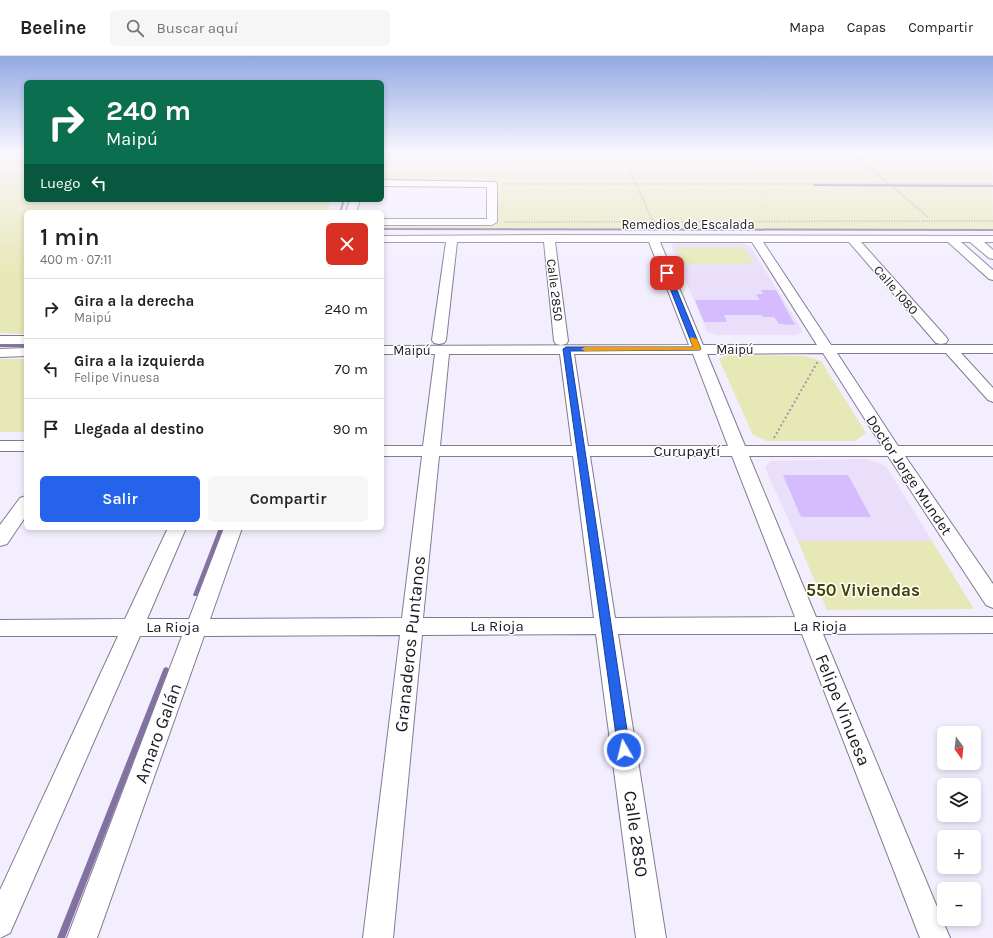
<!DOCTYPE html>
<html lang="es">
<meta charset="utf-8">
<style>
:root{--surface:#fff;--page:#f6f6f6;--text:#222;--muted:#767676;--line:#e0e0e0;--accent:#2563eb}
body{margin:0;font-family:Karla,sans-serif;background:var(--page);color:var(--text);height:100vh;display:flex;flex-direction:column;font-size:15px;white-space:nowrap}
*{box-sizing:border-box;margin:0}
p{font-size:13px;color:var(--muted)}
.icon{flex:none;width:22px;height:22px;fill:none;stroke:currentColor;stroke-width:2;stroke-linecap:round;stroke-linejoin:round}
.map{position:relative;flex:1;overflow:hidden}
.panel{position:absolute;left:24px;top:154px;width:360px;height:320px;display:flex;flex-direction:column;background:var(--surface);border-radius:6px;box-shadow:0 2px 6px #0003}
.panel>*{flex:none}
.hud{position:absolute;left:24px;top:24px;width:360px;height:122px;border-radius:6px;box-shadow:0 2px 6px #0003;background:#0b6e4f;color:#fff;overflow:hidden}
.needle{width:26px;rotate:165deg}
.buttons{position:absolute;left:937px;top:670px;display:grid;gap:8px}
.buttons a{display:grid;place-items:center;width:44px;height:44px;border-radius:6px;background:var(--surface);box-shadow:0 2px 6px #0003;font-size:20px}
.pin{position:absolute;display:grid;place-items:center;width:34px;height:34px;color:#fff;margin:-17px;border-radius:8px;box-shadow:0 2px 6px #0006}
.me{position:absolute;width:44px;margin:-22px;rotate:352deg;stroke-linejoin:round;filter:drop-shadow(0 0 3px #0008)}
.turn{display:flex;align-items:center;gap:14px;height:84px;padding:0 16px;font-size:18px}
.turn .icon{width:52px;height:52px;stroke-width:2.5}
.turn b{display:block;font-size:28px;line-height:34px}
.then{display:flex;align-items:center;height:38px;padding:0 16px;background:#0003;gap:8px;font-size:15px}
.round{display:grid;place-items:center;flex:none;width:42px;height:42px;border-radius:6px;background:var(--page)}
.summary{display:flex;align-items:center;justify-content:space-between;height:68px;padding:0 16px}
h1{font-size:24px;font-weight:600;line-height:30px}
.primary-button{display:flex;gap:8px;margin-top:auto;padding:8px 16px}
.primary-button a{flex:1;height:46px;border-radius:6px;background:var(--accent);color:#fff;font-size:16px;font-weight:600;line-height:46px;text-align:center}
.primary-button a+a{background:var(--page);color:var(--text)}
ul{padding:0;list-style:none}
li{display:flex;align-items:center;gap:12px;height:60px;padding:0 16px;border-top:1px solid var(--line)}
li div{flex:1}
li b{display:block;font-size:15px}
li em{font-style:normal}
header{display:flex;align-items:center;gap:24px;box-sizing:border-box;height:56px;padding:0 20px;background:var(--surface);border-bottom:1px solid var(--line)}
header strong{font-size:19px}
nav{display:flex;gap:22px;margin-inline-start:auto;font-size:14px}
.search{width:280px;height:36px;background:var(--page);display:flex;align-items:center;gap:10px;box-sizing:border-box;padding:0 14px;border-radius:6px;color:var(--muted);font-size:15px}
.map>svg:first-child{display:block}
.built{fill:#e9dffa}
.green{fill:#e6e8b5}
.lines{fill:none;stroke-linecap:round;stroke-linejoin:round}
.stream{fill:#8372a1;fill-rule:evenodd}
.building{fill:#d4bcfe}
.minor-casing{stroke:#837a92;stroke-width:2}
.path-far1{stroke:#9d99a6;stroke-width:1.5;stroke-dasharray:1 1.5;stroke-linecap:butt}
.path{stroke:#9d99a6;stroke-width:2;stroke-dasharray:2 2.5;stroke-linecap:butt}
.minor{fill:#fff;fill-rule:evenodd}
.route{fill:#2563eb;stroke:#184099}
.slow{fill:#f59e0b}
.labels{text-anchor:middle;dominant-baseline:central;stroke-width:3;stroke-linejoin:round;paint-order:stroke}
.far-street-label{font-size:13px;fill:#1b1821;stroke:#fefefe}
.street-label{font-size:15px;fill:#1b1821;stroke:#fefefe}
.quarter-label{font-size:17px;font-weight:bold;fill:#444302;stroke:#fefefe}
.near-street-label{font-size:18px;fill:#1b1821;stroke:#fefefe}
</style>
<header>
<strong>Beeline</strong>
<div class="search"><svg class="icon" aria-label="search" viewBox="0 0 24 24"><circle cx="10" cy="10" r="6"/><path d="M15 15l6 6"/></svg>Buscar aquí</div>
<nav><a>Mapa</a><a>Capas</a><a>Compartir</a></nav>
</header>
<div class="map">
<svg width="993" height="882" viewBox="0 0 993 882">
<rect width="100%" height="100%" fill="#f3eefe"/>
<g class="built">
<path d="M 675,187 L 741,187 L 750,190 L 803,275 L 797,279 L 716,279 L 707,275 L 671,190 Z"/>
<path d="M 867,403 L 886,410 L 932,485 L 798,485 L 765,412 L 770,405 Z"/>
</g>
<g class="green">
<path d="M 0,97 L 26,97 L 26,144 L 332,144 L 327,156 L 26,156 L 26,278 L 0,277 Z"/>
<path d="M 428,97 L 992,97 L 993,173 L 382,174 L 382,166 L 492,166 L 492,128 L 382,127 L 382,99 L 427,100 Z"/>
<path d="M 676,191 L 744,191 L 754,208 L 683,208 Z"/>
<path d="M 726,299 L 805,300 L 821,305 L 866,377 L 855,385 L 767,385 L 753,379 L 719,303 Z"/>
<rect x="0" y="303" width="26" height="73"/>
<path d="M 798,485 L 932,485 L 974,553 L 827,554 Z"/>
</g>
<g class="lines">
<g class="stream">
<path d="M 814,128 L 993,129 L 993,131 L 815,130 L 814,130 Z"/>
<path d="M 343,144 L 345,144 L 341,156 L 339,156 Z"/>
<path d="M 382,172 L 993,173 L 993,175 L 382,174 Z"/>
<rect x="844" y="288" width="149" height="2"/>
<rect x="0" y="289" width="26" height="2"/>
<path d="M 219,472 L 225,472 L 199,539 L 198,540 L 194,540 L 193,539 Z"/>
<path d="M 166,611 L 168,612 L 169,614 L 65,882 L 57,882 L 163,614 L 164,612 Z"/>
</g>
</g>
<g class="building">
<path d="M 761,234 L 776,234 L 795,269 L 779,268 L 774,261 L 762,261 L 762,259 L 724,259 L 727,266 L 704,266 L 695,244 L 760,244 L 756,238 L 763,238 Z"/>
<path d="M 783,419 L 848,419 L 871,461 L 801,461 Z"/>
</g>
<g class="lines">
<defs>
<g id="minor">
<path d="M 382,124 L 495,126 L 497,128 L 497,166 L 492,169 L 382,169 L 382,163 L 487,163 L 487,131 L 382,130 Z"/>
<path d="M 350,144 L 360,144 L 356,156 L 346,156 Z"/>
<path d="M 549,179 L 993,180 L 993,186 L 984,186 L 993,194 L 993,203 L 989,202 L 970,186 L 961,186 L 993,214 L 993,224 L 989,223 L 948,186 L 861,186 L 946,281 L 948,284 L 946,287 L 941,288 L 936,287 L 849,186 L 763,186 L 831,289 L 993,289 L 993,297 L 961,297 L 993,332 L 993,346 L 988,344 L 946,297 L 837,297 L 898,390 L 993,390 L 993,400 L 905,400 L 993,528 L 993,552 L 986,549 L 888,400 L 749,400 L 816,561 L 993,561 L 993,577 L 823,578 L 950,882 L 920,882 L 802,578 L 618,578 L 666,882 L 636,882 L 596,578 L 422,579 L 393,882 L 363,882 L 400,579 L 204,580 L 97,882 L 67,882 L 182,580 L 140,580 L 10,877 L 0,882 L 0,834 L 118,580 L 0,580 L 0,564 L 125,563 L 168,472 L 186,472 L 147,563 L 189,563 L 224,472 L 242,472 L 210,563 L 402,562 L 422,400 L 382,400 L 382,390 L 423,390 L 435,298 L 382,298 L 382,290 L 689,289 L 649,186 L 555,186 L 568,285 L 566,288 L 561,289 L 556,288 L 554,285 L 544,186 L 457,186 L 446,284 L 444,287 L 439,288 L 434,287 L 432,284 L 446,186 L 382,186 L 382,180 ZM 660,186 L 752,186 L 817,289 L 703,289 ZM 823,297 L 882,390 L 745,390 L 707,298 ZM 449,298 L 560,298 L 572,390 L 440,390 ZM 574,298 L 693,298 L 728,390 L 588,390 ZM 439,400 L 573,400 L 594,562 L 423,562 ZM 590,400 L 732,400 L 795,561 L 615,562 Z"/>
<rect x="0" y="280" width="26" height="8"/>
<path d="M 26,292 L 26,300 L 0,301 L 0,293 Z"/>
<rect x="0" y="385" width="26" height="10"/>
<path d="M 26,440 L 26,460 L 7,488 L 0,490 L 0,469 L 20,442 Z"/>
</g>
</defs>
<use href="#minor" class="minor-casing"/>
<g class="path-far1">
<path d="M 622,97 L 653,166"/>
<path d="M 853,97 L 929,162"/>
<path d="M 503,128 L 993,128"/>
<path d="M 504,166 L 993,165"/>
</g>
<path class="path" d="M 774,382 L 818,305"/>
<use href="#minor" class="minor"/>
</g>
<linearGradient id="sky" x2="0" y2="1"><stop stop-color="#91a9e2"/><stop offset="0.44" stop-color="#faf7ff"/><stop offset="1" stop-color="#faf7ff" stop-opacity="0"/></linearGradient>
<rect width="993" height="220" fill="url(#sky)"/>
<path class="route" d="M 665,216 L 670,217 L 701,293 L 700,294 L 570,295 L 630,694 L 628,698 L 624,700 L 619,698 L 618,694 L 563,293 L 566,291 L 693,291 L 664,217 Z"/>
<path class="slow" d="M 691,281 L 697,283 L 701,293 L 700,294 L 585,295 L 581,293 L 585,291 L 693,291 L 690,283 Z"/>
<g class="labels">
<g class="far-street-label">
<text x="688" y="168">Remedios de Escalada</text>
<text transform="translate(555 234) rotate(83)">Calle 2850</text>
<text transform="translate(896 234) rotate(49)">Calle 1080</text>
<text x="735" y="293">Maipú</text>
<text x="412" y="294">Maipú</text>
</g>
<g class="street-label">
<text x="687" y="395">Curupaytí</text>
<text transform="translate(909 419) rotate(56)">Doctor Jorge Mundet</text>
<text x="497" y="570">La Rioja</text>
<text x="820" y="570">La Rioja</text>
<text x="173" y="571">La Rioja</text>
</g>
<g class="quarter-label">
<text x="863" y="534">550 Viviendas</text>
</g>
<g class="near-street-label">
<text transform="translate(410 588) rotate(-84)">Granaderos Puntanos</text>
<text transform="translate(843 654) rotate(68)">Felipe Vinuesa</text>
<text transform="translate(158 677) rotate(-70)">Amaro Galán</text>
<text transform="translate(636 778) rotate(82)">Calle 2850</text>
</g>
</g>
</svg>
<div class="buttons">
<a><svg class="needle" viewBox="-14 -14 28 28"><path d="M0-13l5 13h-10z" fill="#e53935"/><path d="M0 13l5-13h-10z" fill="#767676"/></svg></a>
<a><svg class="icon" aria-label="layers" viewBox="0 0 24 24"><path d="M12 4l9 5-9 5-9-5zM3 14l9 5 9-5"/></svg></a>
<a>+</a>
<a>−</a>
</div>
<div class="pin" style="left:667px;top:217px;background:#d93025"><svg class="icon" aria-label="arrive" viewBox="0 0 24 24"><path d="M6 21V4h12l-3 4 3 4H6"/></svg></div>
<svg class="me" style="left:624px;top:694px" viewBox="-20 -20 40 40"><circle r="17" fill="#2563eb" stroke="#fff" stroke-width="3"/><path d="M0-11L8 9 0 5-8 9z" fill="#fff"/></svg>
<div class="hud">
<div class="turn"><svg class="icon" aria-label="right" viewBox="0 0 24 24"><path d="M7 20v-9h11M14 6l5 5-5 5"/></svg><div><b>240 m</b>Maipú</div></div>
<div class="then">Luego<svg class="icon" aria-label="left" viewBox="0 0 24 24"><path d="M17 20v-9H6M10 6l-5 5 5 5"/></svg></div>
</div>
<section class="panel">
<div class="summary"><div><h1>1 min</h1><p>400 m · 07:11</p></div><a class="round" style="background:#d93025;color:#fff"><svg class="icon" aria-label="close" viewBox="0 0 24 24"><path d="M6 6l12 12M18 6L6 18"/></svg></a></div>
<ul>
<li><svg class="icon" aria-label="right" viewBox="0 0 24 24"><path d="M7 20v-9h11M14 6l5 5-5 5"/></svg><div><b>Gira a la derecha</b><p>Maipú</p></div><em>240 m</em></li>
<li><svg class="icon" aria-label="left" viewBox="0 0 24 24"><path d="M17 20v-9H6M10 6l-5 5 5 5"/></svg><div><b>Gira a la izquierda</b><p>Felipe Vinuesa</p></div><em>70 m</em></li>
<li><svg class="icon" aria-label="arrive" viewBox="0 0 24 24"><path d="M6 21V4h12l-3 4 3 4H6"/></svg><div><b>Llegada al destino</b></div><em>90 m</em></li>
</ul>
<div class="primary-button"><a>Salir</a><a>Compartir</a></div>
</section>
</div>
